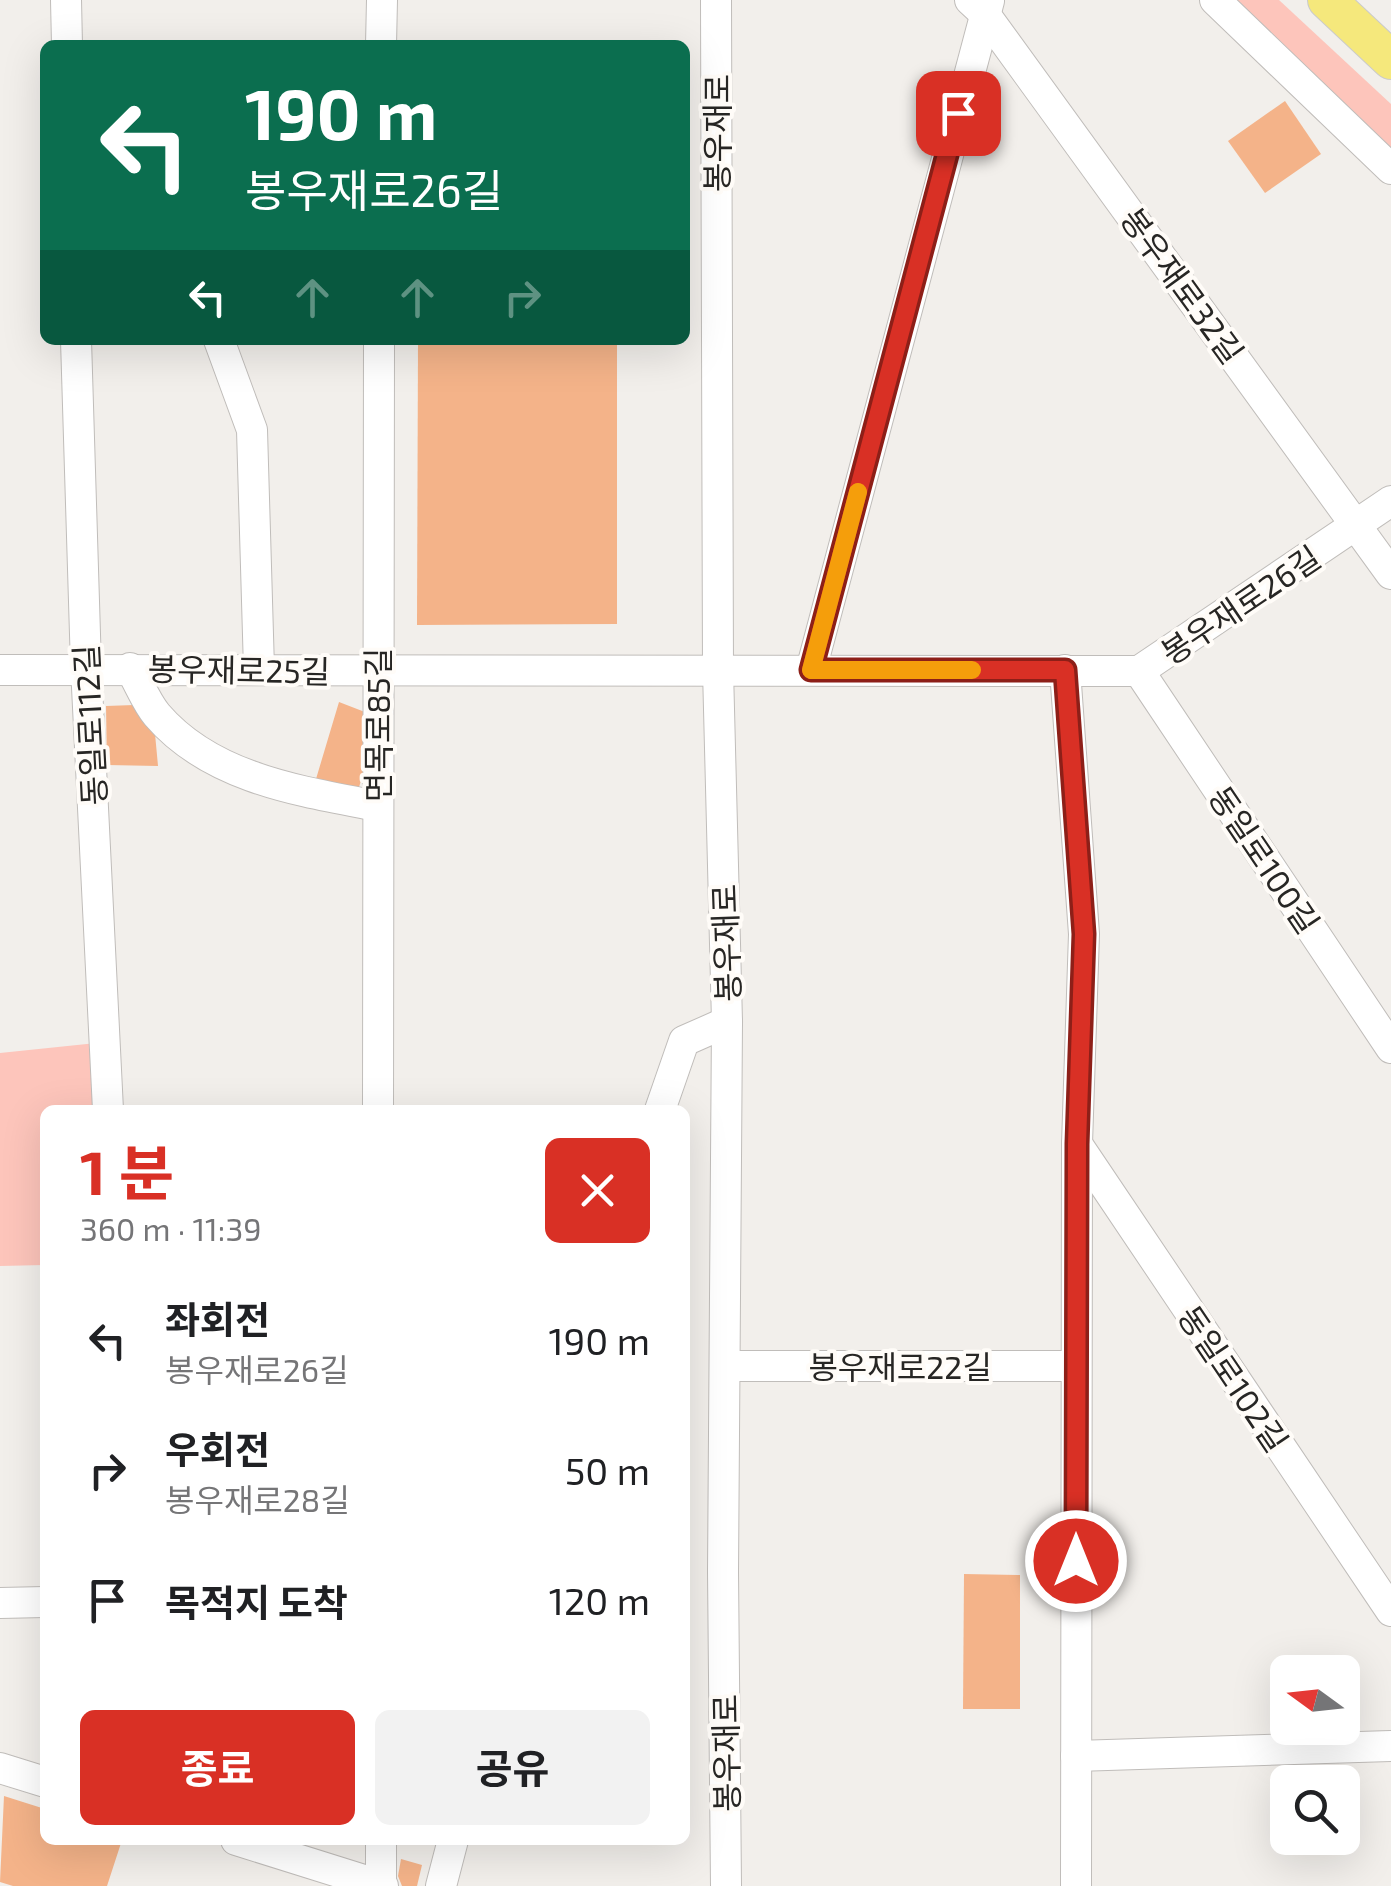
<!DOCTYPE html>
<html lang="ko">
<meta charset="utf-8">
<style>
:root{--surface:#fff;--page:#f2f2f2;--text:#202124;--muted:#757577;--accent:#d93025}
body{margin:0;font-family:"Exo 2","Noto Sans KR",sans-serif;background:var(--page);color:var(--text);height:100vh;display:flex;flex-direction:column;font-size:38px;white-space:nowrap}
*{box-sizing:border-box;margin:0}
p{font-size:32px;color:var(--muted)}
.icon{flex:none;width:55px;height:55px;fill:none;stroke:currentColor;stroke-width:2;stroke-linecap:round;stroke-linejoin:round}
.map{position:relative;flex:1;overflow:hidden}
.sheet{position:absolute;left:40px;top:1105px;width:650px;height:740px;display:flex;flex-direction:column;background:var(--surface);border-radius:15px;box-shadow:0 10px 40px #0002}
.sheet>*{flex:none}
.hud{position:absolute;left:40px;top:40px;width:650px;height:305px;border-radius:15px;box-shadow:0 10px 40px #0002;background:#0b6e4f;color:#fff;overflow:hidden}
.needle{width:65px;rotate:285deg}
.fabs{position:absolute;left:1270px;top:1655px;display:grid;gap:20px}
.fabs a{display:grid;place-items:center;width:90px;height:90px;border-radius:15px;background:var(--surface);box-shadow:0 10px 40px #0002;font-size:50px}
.pin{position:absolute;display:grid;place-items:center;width:85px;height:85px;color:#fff;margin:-42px;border-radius:20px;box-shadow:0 5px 15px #0006}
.me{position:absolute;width:110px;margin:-55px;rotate:0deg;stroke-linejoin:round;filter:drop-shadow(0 0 8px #0008)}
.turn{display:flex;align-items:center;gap:35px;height:210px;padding:0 40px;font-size:45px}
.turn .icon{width:130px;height:130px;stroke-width:2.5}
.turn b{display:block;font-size:70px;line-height:85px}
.lanes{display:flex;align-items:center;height:95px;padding:0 40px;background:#0003;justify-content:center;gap:50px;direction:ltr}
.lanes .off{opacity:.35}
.round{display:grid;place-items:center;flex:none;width:105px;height:105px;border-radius:15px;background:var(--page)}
.headline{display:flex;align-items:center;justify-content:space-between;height:170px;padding:0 40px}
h1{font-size:60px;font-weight:700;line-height:75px;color:var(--accent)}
.cta{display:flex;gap:20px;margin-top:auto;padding:20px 40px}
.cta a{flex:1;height:115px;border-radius:15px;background:var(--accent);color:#fff;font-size:40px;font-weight:700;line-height:115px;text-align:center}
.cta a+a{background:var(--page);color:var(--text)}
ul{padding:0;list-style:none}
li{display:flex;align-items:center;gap:30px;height:130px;padding:0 40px}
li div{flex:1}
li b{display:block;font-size:38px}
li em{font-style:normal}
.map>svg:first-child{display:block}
.green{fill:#fdc5bb}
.building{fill:#f4b389}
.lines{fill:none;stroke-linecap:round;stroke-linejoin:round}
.minor-casing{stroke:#c0bdba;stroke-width:32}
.major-casing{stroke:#cbcbca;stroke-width:40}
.minor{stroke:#fff;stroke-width:30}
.major{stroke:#f5e87c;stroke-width:38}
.route-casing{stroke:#8d1f18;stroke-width:25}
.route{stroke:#d93025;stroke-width:18}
.slow{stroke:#f59e0b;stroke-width:18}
.labels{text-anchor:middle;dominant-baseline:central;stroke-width:8;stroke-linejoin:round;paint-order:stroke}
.street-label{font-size:32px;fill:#272624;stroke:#fffcf8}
</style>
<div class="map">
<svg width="1391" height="1886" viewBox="0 0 1391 1886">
<rect width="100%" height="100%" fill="#f2efeb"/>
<g class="green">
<path d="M 1236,0 L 1279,0 L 1391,104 L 1391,152 Z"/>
<path d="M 106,1042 L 108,1110 L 45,1110 L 45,1265 L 0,1266 L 0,1053 Z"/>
</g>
<g class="building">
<path d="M 1285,101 L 1321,154 L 1265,193 L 1228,141 Z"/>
<path d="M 418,340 L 617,340 L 617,624 L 417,625 Z"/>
<path d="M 339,702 L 370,714 L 363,732 L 374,737 L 357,794 L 316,779 Z"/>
<path d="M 134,705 L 155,734 L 158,766 L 107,765 L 106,706 Z"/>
<path d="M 964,1574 L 1020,1575 L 1020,1709 L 963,1709 Z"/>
<path d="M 4,1796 L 45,1809 L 45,1840 L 122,1840 L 107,1886 L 13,1886 L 0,1882 Z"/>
<path d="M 401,1859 L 422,1865 L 417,1886 L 402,1886 L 398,1876 Z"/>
</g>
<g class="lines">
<defs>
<g id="minor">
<path d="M 66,0 L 67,45"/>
<path d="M 716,0 L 718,670 L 727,1022 L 723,1572 L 726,1886"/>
<path d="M 970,0 L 984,13 L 1391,574"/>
<path d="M 1215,0 L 1391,169"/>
<path d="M 381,45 L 382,0"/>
<path d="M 76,340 L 86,667 L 108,1110"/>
<path d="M 219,340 L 252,430 L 259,669"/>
<path d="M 130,668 C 139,683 146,702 157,715 C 211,778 299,791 377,806"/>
<path d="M 0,670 L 1139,671 L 1391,501"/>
<path d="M 811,670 L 989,1"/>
<path d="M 1065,670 L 1084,934 L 1077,1144 L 1076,1886"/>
<path d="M 1139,671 L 1391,1048"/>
<path d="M 378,1110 L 379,340"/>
<path d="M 660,1110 L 684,1041 L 727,1022"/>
<path d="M 1077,1144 L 1391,1611"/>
<path d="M 725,1366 L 1076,1366"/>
<path d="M 0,1603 L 45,1602"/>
<path d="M 1076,1756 L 1391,1746"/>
<path d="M 0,1768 L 45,1782"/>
<path d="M 236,1840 L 383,1886"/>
<path d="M 381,1840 L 381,1885"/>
<path d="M 441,1886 L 453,1840"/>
</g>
<path id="major" d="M 1327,0 L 1391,60"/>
</defs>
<use href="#minor" class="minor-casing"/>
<use href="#major" class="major-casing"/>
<use href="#minor" class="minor"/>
<use href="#major" class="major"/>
</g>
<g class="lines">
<defs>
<path id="route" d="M 958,113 L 811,670 L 1065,670 L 1084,934 L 1077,1144 L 1076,1561"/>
</defs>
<use href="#route" class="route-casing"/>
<use href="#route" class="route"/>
<path class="slow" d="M 858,492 L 811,670 L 972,670"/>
</g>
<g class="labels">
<g class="street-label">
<text transform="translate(716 133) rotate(-90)">봉우재로</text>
<text transform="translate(1183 285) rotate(54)">봉우재로32길</text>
<text transform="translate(1240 604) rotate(-34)">봉우재로26길</text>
<text transform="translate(239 669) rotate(1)">봉우재로25길</text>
<text transform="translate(89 725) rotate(-93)">동일로112길</text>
<text transform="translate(377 725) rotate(-90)">면목로85길</text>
<text transform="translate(1265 859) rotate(56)">동일로100길</text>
<text transform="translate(725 943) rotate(-92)">봉우재로</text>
<text x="900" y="1366">봉우재로22길</text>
<text transform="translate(1234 1378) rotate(56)">동일로102길</text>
<text transform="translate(725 1753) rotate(-91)">봉우재로</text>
</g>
</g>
</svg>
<div class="fabs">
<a><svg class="needle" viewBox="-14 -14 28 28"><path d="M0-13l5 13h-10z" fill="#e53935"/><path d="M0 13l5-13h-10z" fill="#757577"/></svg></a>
<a><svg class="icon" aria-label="search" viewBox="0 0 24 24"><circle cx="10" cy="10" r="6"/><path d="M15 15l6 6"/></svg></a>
</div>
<div class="pin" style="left:958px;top:113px;background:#d93025"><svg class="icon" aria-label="arrive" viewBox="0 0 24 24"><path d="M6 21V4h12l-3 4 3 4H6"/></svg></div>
<svg class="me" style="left:1076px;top:1561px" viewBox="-20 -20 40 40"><circle r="17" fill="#d93025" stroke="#fff" stroke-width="3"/><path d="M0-11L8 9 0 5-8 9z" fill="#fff"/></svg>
<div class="hud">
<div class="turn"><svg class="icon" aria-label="left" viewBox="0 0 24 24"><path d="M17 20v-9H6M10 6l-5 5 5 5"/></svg><div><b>190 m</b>봉우재로26길</div></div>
<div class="lanes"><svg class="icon" aria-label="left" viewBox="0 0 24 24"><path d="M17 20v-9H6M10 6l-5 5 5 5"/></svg><svg class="icon off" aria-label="ahead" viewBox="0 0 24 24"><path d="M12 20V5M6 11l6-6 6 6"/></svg><svg class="icon off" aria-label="ahead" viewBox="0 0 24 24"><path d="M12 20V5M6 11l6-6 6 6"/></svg><svg class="icon off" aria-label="right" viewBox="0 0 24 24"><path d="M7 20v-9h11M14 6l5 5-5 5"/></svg></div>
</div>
<section class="sheet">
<div class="headline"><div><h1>1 분</h1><p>360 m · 11:39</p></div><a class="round" style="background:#d93025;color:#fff"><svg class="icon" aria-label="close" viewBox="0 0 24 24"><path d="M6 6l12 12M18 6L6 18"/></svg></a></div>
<ul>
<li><svg class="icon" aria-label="left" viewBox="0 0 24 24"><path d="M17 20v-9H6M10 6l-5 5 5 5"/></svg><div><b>좌회전</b><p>봉우재로26길</p></div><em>190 m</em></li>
<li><svg class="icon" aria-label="right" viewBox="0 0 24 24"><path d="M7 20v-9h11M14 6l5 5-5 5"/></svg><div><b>우회전</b><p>봉우재로28길</p></div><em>50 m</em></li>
<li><svg class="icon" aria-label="arrive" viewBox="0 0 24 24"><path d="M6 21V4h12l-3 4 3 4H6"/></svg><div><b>목적지 도착</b></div><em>120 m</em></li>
</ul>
<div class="cta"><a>종료</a><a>공유</a></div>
</section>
</div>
